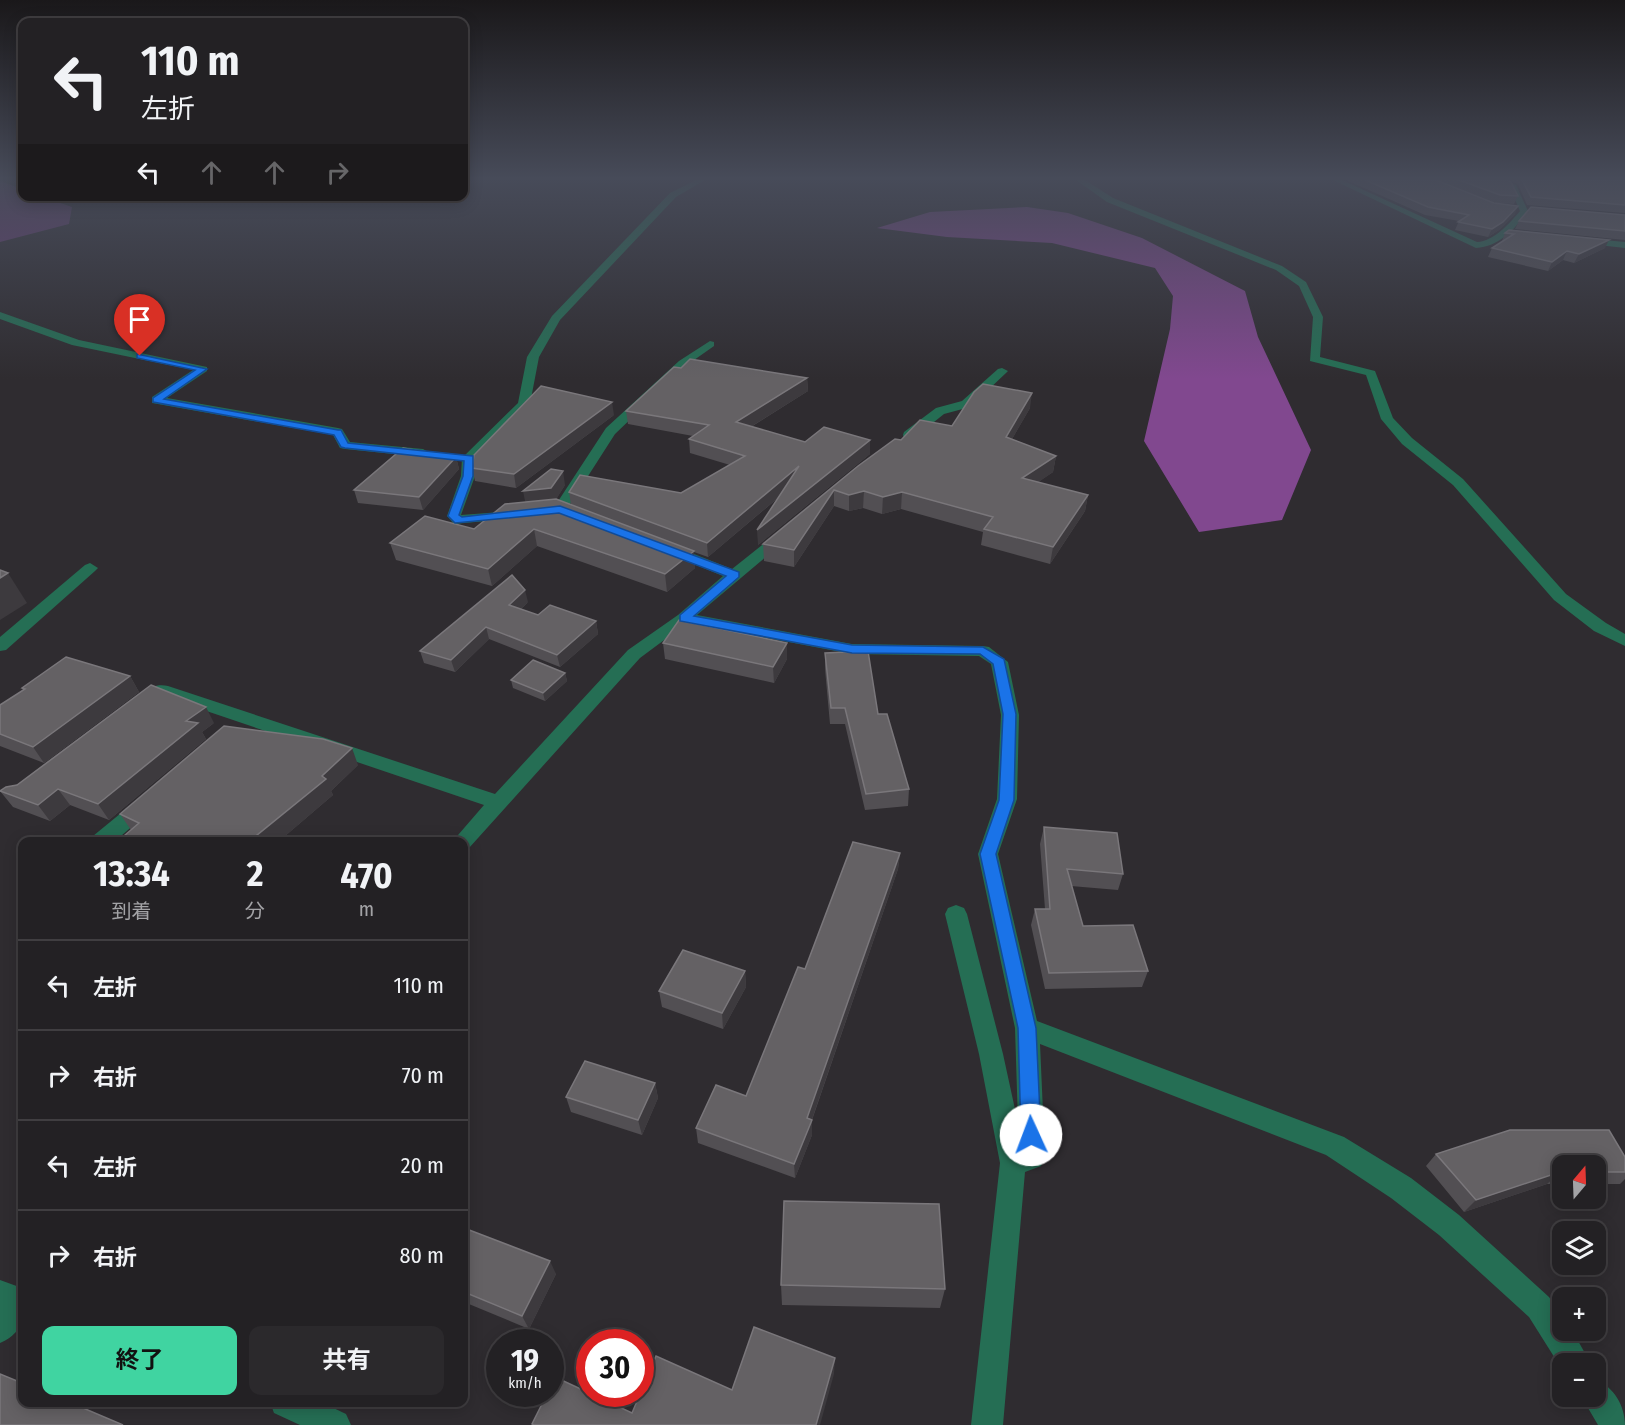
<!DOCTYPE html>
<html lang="ja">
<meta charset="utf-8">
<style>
:root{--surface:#232124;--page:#2b292c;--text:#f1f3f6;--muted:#a3a3a6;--line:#403e41;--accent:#40d4a1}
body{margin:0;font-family:"Fira Sans Condensed","Noto Sans JP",sans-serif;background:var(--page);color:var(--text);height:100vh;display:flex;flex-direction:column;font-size:22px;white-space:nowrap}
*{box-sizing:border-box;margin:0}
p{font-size:20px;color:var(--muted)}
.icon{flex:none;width:33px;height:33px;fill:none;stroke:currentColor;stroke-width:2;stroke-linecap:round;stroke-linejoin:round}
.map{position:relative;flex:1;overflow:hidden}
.details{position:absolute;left:18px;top:837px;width:450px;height:570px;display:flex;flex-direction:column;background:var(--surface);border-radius:12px;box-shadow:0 3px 15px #0003,0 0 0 2px var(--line)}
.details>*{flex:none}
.hud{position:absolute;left:18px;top:18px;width:450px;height:183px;border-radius:12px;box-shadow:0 3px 15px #0003,0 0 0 2px var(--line);background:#232124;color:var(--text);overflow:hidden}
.needle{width:39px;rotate:19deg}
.tools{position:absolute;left:1552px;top:1155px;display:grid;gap:12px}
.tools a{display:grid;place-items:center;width:54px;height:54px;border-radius:12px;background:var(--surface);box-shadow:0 3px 15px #0003,0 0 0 2px var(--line);font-size:30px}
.speed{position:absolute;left:486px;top:1329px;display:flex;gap:12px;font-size:30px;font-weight:700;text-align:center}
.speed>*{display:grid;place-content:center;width:78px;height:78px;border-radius:50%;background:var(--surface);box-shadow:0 3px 15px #0003,0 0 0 2px var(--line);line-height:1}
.speed small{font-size:15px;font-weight:400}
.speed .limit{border:9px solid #d22;background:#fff;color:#111}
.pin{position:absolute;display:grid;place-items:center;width:51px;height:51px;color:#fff;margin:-62px -26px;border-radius:50% 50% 50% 0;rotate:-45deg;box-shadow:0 0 6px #0007}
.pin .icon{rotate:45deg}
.me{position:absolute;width:66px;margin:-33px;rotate:358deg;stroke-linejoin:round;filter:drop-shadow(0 0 4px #0008)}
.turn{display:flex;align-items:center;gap:21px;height:126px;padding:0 24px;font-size:27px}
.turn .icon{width:78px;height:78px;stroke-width:2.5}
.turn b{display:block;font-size:42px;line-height:51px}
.lanes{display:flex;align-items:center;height:57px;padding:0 24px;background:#0003;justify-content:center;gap:30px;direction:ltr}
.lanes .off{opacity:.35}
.eta{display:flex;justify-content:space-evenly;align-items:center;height:102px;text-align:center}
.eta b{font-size:36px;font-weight:700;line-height:42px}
.action{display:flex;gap:12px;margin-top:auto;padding:12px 24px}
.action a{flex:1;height:69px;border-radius:12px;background:var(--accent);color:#111;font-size:24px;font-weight:700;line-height:69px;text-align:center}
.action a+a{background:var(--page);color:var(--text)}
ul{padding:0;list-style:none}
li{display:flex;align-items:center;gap:18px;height:90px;padding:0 24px;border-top:2px solid var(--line)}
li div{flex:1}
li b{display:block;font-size:22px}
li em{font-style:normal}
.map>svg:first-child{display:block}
.green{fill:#6b3d77}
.forest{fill:#81488f}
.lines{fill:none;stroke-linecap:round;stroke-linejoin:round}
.street{fill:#256e54;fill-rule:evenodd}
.wall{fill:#524f53}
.shaded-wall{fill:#3d3a3e}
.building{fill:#646164;stroke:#7a777b;stroke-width:1.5}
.route{fill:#1a73e8;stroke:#114b97;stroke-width:1.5}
</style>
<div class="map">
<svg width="1625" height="1425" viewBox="0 0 1625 1425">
<rect width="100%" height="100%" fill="#2f2c30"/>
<path class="green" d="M 0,181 L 22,189 L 22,196 L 43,197 L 72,207 L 69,224 L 0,242 Z"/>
<path class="forest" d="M 1027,207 L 1068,213 L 1142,238 L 1245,291 L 1258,337 L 1311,450 L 1282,520 L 1199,532 L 1144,441 L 1170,329 L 1173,296 L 1155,268 L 1052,243 L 947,237 L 877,228 L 930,212 Z"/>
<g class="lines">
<g class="street">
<path d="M 696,180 L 705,180 L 676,197 L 560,320 L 539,357 L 530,404 L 476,459 L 475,476 L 461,515 L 513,511 L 518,512 L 520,515 L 518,518 L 454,524 L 447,516 L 461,476 L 462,458 L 518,403 L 527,357 L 552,316 L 670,193 Z"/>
<path d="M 1076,180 L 1085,180 L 1113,198 L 1282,266 L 1306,282 L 1323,317 L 1320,357 L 1375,371 L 1393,418 L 1412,438 L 1463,479 L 1566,594 L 1606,623 L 1625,634 L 1625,646 L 1594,631 L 1554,600 L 1453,485 L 1402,444 L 1381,419 L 1366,375 L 1310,361 L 1313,317 L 1299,286 L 1276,270 L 1107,202 Z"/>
<path d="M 1333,180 L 1342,180 L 1477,242 C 1494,241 1509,224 1520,211 L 1510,188 L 1492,180 L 1502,180 L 1516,185 L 1528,211 C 1514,230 1500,246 1476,248 Z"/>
<path d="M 1583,238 L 1625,242 L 1625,248 L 1580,243 L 1578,241 Z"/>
<path d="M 0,312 L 79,340 L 207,367 L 207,371 L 167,398 L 338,428 L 342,429 L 350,442 L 423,449 L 430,453 L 423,457 L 345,449 L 340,448 L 333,435 L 152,403 L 152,397 L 193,370 L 72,345 L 0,319 Z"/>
<path d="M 710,341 L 714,342 L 714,346 L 687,365 L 615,434 L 565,512 L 555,512 L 553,509 L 606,428 L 679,361 Z"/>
<path d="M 1002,368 L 1008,371 L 1006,373 L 970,407 L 944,414 L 914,438 L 904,438 L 903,435 L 904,432 L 936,408 L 962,401 L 998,369 Z"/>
<path d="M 782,532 L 787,533 L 789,536 L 787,539 L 697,615 L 852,644 L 983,646 L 989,647 L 1008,662 L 1019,715 L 1017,799 L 998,854 L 1037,1021 L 1344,1137 L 1411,1178 L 1459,1215 L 1549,1297 L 1563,1317 L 1563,1330 L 1572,1330 L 1591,1364 L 1563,1364 L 1563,1371 L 1529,1317 L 1439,1235 L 1391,1198 L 1326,1155 L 1040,1044 L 1045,1157 L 1041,1166 L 1025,1172 L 1003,1425 L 971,1425 L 1000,1163 L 979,1054 L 945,914 L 948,908 L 956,905 L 964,908 L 967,914 L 1003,1054 L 1018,1123 L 1015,1028 L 978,854 L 997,799 L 1001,715 L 991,664 L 979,656 L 852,654 L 687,623 L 640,658 L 469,848 L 464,849 L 464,842 L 452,842 L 484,805 L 162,696 L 153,699 L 147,697 L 144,693 C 149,686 160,684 168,686 L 495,794 L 628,650 L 678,615 L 723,576 L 669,554 L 667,551 L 669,548 L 679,548 L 732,569 L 777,533 Z"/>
<path d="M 90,563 L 98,568 L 95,571 L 6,650 L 0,651 L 0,637 L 85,565 Z"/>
<path d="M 144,798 L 151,800 L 154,805 L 151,810 L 114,842 L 90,842 L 93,836 L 137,800 Z"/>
<path d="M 0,1280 L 22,1288 C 22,1313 28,1331 0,1343 Z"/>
<path d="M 1596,1380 C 1614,1387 1625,1406 1625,1425 L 1598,1425 L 1581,1396 L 1596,1396 Z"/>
<path d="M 270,1402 L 321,1402 L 346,1414 L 351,1425 L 300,1425 L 274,1413 Z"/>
</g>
</g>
<g class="wall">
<path d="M 1346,180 L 1436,180 L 1515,214 L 1499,230 L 1488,237 L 1455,230 L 1459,221 L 1425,215 Z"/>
<path d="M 1437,180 L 1506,180 L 1518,196 L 1514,204 L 1496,203 Z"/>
<path d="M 1507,180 L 1625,180 L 1625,213 L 1527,205 L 1518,184 Z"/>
<path d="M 1625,215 L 1625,240 L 1515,229 L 1519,221 Z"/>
<path d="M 1505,233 L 1605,248 L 1574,263 L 1563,260 L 1548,271 L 1488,257 L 1492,248 L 1503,241 L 1502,241 Z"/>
<path d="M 681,368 L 807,378 L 808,391 L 751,427 L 805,442 L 870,440 L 870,454 L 758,545 L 778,498 L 708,557 L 694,552 L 695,568 L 667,592 L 537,546 L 492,586 L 396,560 L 390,543 L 474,529 L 525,502 L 565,485 L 556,499 L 571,505 L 569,492 L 681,493 L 730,465 L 690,453 L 689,439 L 693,436 L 628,424 L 626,411 Z"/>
<path d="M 1030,408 L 1012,439 L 1056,456 L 1053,472 L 1038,482 L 1088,495 L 1085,511 L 1050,564 L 981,545 L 983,532 L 901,509 L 882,514 L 863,508 L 849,511 L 834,506 L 794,567 L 764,561 L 763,544 L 858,466 L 901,440 L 952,426 Z"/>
<path d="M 614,415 L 516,488 L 475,481 L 472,468 Z"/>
<path d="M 456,457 L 459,469 L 423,510 L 358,503 L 354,490 Z"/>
<path d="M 528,602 L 521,609 L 538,615 L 596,621 L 598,634 L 560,667 L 489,639 L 455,672 L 424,663 L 420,651 Z"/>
<path d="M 663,643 L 787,659 L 774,683 L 665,659 Z"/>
<path d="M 825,653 L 878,714 L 909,789 L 908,806 L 865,810 L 845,724 L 830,724 L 825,669 Z"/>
<path d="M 565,673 L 567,681 L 545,701 L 513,688 L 511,680 Z"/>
<path d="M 130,676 L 139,692 L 44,763 L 0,746 L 0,705 L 23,690 L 22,688 Z"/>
<path d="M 214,723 L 202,732 L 206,739 L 109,820 L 70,805 L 50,821 L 13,807 L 0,791 L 17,785 Z"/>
<path d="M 358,765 L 331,791 L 333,795 L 278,842 L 117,842 L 131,830 L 120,814 Z"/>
<path d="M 1044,827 L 1123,874 L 1118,890 L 1071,886 L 1083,926 L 1148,971 L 1142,987 L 1045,989 L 1031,925 L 1035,909 L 1045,909 L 1040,844 Z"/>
<path d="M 900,853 L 898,869 L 812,1120 L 812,1135 L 795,1178 L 698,1143 L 696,1128 L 746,1096 L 805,969 Z"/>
<path d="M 745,971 L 746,987 L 723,1029 L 662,1007 L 659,991 Z"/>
<path d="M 655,1083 L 658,1098 L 642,1135 L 571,1112 L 566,1097 Z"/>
<path d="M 1436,1154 L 1625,1157 L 1625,1179 L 1620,1184 L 1596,1184 L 1596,1166 L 1563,1166 L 1563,1184 L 1547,1184 L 1464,1212 L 1426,1166 Z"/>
<path d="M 464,1228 L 556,1274 L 529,1329 L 464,1302 Z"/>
<path d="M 781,1285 L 945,1289 L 940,1308 L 782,1305 Z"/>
</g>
<g class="shaded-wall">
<path d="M 1518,206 L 1515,214 L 1499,230 L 1488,237 L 1492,229 Z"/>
<path d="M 1609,240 L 1605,248 L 1574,263 L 1579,254 Z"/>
<path d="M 1567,251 L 1563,260 L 1548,271 L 1552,262 Z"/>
<path d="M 807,378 L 808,391 L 736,436 L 736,422 Z"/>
<path d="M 1032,393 L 1030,408 L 1004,453 L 1006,437 Z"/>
<path d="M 612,402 L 614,415 L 516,488 L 514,474 Z"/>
<path d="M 870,440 L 870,454 L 758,545 L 757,530 Z"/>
<path d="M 1056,456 L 1053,472 L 1020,495 L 1022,478 Z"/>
<path d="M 456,457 L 459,469 L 423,510 L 419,497 Z"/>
<path d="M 799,466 L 799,480 L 708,557 L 707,543 Z"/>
<path d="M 563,471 L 565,485 L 554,503 L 526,506 L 523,491 Z"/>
<path d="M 834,490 L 834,506 L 794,567 L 794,550 Z"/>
<path d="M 864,491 L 863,508 L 849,511 L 849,495 Z"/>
<path d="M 902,492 L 901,509 L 882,514 L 883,497 Z"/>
<path d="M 1088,495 L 1085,511 L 1050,564 L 1053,547 Z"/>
<path d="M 534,529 L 537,546 L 492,586 L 488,569 Z"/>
<path d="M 694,551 L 695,568 L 667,592 L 665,574 Z"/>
<path d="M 8,573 L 27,603 L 0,620 L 0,578 Z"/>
<path d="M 525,590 L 528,602 L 512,617 L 509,605 Z"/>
<path d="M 596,621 L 598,634 L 560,667 L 557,655 Z"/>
<path d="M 486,627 L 489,639 L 455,672 L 451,660 Z"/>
<path d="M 787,643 L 787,659 L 774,683 L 773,667 Z"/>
<path d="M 565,673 L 567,681 L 545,701 L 543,693 Z"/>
<path d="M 130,676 L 139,692 L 44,763 L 33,747 Z"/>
<path d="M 206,707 L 214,723 L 202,732 L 206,739 L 109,820 L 98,804 L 186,721 Z"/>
<path d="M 352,748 L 358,765 L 331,791 L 333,795 L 278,842 L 252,842 L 251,840 Z"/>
<path d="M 58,789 L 70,805 L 50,821 L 38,805 Z"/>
<path d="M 900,853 L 898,869 L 811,1122 L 812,1120 L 812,1135 L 795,1178 L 794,1164 L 807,1118 Z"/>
<path d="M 745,971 L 746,987 L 723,1029 L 722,1013 Z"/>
<path d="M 464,1067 L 470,1082 L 464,1091 Z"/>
<path d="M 655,1083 L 658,1098 L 642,1135 L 638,1120 Z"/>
<path d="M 1560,1172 L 1547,1184 L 1464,1212 L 1476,1200 Z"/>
<path d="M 550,1261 L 556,1274 L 529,1329 L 522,1316 Z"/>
<path d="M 835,1358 L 834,1374 L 820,1425 L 816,1425 Z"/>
</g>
<g class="building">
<path d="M 1365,180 L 1436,180 L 1494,203 L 1518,206 L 1503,222 L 1492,229 L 1458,222 L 1469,215 L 1428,207 Z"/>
<path d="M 1459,180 L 1506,180 L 1511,182 L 1518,196 L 1500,195 Z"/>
<path d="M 1522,180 L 1625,180 L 1625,205 L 1531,197 Z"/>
<path d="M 1531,207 L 1625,215 L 1625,231 L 1519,221 Z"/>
<path d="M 1509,230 L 1609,240 L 1579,254 L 1567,251 L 1552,262 L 1492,248 L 1514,234 L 1505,233 Z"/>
<path d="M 690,359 L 807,378 L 736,422 L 805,442 L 824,427 L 870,440 L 757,530 L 799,466 L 707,543 L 569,492 L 580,475 L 681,493 L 745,456 L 689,439 L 709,425 L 626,411 L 674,367 L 681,368 Z"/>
<path d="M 983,384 L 1032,393 L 1006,437 L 1056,456 L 1022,478 L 1088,495 L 1053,547 L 984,529 L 993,517 L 902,492 L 883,497 L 864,491 L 849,495 L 834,490 L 794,550 L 763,544 L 858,466 L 895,439 L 901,440 L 920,420 L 952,426 L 974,392 Z"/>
<path d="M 541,386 L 612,402 L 514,474 L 472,468 L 474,455 Z"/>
<path d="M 403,448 L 456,457 L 419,497 L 354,490 Z"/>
<path d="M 551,469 L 563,471 L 551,488 L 523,491 Z"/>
<path d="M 556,499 L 694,551 L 665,574 L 534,529 L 488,569 L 390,543 L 425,516 L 474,529 L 505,504 Z"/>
<path d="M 0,570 L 8,573 L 0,578 Z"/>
<path d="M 512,575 L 525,590 L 509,605 L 538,615 L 550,605 L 596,621 L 557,655 L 486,627 L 451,660 L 420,651 Z"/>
<path d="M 679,620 L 787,643 L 773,667 L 663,643 Z"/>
<path d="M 868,651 L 878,714 L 887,714 L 909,789 L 866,794 L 845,708 L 831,708 L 825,653 Z"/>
<path d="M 66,657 L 130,676 L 33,747 L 0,734 L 0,705 L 25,689 L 22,688 Z"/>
<path d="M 533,660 L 565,673 L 543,693 L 511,680 Z"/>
<path d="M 151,685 L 206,707 L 186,721 L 198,723 L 98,804 L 58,789 L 38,805 L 0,791 L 6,787 L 17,785 Z"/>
<path d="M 224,726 L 323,739 L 352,748 L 322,776 L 326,779 L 251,840 L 254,842 L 117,842 L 139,823 L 120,814 Z"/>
<path d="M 1044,827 L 1117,833 L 1123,874 L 1067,869 L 1083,926 L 1133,925 L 1148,971 L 1049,973 L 1035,909 L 1050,909 Z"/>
<path d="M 853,842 L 900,853 L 807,1118 L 812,1120 L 794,1164 L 696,1128 L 716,1085 L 746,1096 L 798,967 L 805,969 Z"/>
<path d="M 683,950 L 745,971 L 722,1013 L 659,991 Z"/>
<path d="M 585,1061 L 655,1083 L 638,1120 L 566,1097 Z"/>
<path d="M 1510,1130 L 1609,1130 L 1625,1157 L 1625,1172 L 1596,1172 L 1596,1166 L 1563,1166 L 1563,1172 L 1560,1172 L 1476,1200 L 1436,1154 Z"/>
<path d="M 784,1201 L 939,1204 L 945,1289 L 781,1285 Z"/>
<path d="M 464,1228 L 550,1261 L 522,1316 L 464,1292 Z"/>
<path d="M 754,1327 L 835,1358 L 816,1425 L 534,1425 L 532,1424 L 547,1394 L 550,1394 L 550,1385 L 555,1377 L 632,1413 L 656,1356 L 732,1390 Z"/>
<path d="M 0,1374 L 22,1383 L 22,1402 L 69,1402 L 123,1425 L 0,1425 Z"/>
</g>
<linearGradient id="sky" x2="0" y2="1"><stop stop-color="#1a181a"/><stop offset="0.47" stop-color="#474b59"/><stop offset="1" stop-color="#474b59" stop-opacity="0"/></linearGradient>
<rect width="1625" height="379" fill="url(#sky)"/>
<path class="route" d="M 137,354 L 207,369 L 164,399 L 338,430 L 341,430 L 348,443 L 473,456 L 473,476 L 459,515 L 462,517 L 560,506 L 739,572 L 739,577 L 694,616 L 852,645 L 983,647 L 1004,659 L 1016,714 L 1014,800 L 996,854 L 1036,1028 L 1041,1135 L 1038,1142 L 1031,1145 L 1024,1142 L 1021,1135 L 1018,1028 L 980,854 L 999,800 L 1003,714 L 993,664 L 980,654 L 852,653 L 680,621 L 680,615 L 726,576 L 559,513 L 455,523 L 448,516 L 463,476 L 464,461 L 345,448 L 341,447 L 334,435 L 153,402 L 153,398 L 195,370 L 137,358 Z"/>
</svg>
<div class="tools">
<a><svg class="needle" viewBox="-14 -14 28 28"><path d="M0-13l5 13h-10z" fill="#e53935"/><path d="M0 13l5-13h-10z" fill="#a3a3a6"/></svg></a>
<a><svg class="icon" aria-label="layers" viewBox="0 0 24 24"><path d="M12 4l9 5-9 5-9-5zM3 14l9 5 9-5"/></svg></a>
<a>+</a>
<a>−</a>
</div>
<div class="speed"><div>19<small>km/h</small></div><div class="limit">30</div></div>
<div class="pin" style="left:140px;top:356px;background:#d93025"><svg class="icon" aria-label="arrive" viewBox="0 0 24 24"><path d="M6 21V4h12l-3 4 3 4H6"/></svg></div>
<svg class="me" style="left:1031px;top:1135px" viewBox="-20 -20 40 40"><circle r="19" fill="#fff"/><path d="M0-13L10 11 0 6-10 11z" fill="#1a73e8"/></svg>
<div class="hud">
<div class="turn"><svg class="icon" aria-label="left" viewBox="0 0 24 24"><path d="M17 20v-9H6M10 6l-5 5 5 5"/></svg><div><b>110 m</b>左折</div></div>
<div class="lanes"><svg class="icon" aria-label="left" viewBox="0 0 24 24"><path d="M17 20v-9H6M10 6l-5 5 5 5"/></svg><svg class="icon off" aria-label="ahead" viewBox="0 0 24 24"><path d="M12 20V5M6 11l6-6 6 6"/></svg><svg class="icon off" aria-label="ahead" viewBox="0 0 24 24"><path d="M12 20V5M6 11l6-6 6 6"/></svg><svg class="icon off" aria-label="right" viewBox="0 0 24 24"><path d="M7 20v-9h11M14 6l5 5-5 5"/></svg></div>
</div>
<section class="details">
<div class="eta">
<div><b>13:34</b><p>到着</p></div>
<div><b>2</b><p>分</p></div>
<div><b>470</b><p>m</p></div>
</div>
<ul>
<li><svg class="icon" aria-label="left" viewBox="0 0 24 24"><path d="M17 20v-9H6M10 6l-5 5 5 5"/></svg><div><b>左折</b></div><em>110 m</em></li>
<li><svg class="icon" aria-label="right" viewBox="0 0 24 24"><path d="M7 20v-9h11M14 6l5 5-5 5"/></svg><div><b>右折</b></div><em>70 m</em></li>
<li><svg class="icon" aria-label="left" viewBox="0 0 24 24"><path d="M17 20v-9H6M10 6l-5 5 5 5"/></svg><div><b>左折</b></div><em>20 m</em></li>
<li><svg class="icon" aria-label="right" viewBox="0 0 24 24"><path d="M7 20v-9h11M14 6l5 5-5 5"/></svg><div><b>右折</b></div><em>80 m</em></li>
</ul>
<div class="action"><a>終了</a><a>共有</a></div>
</section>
</div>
